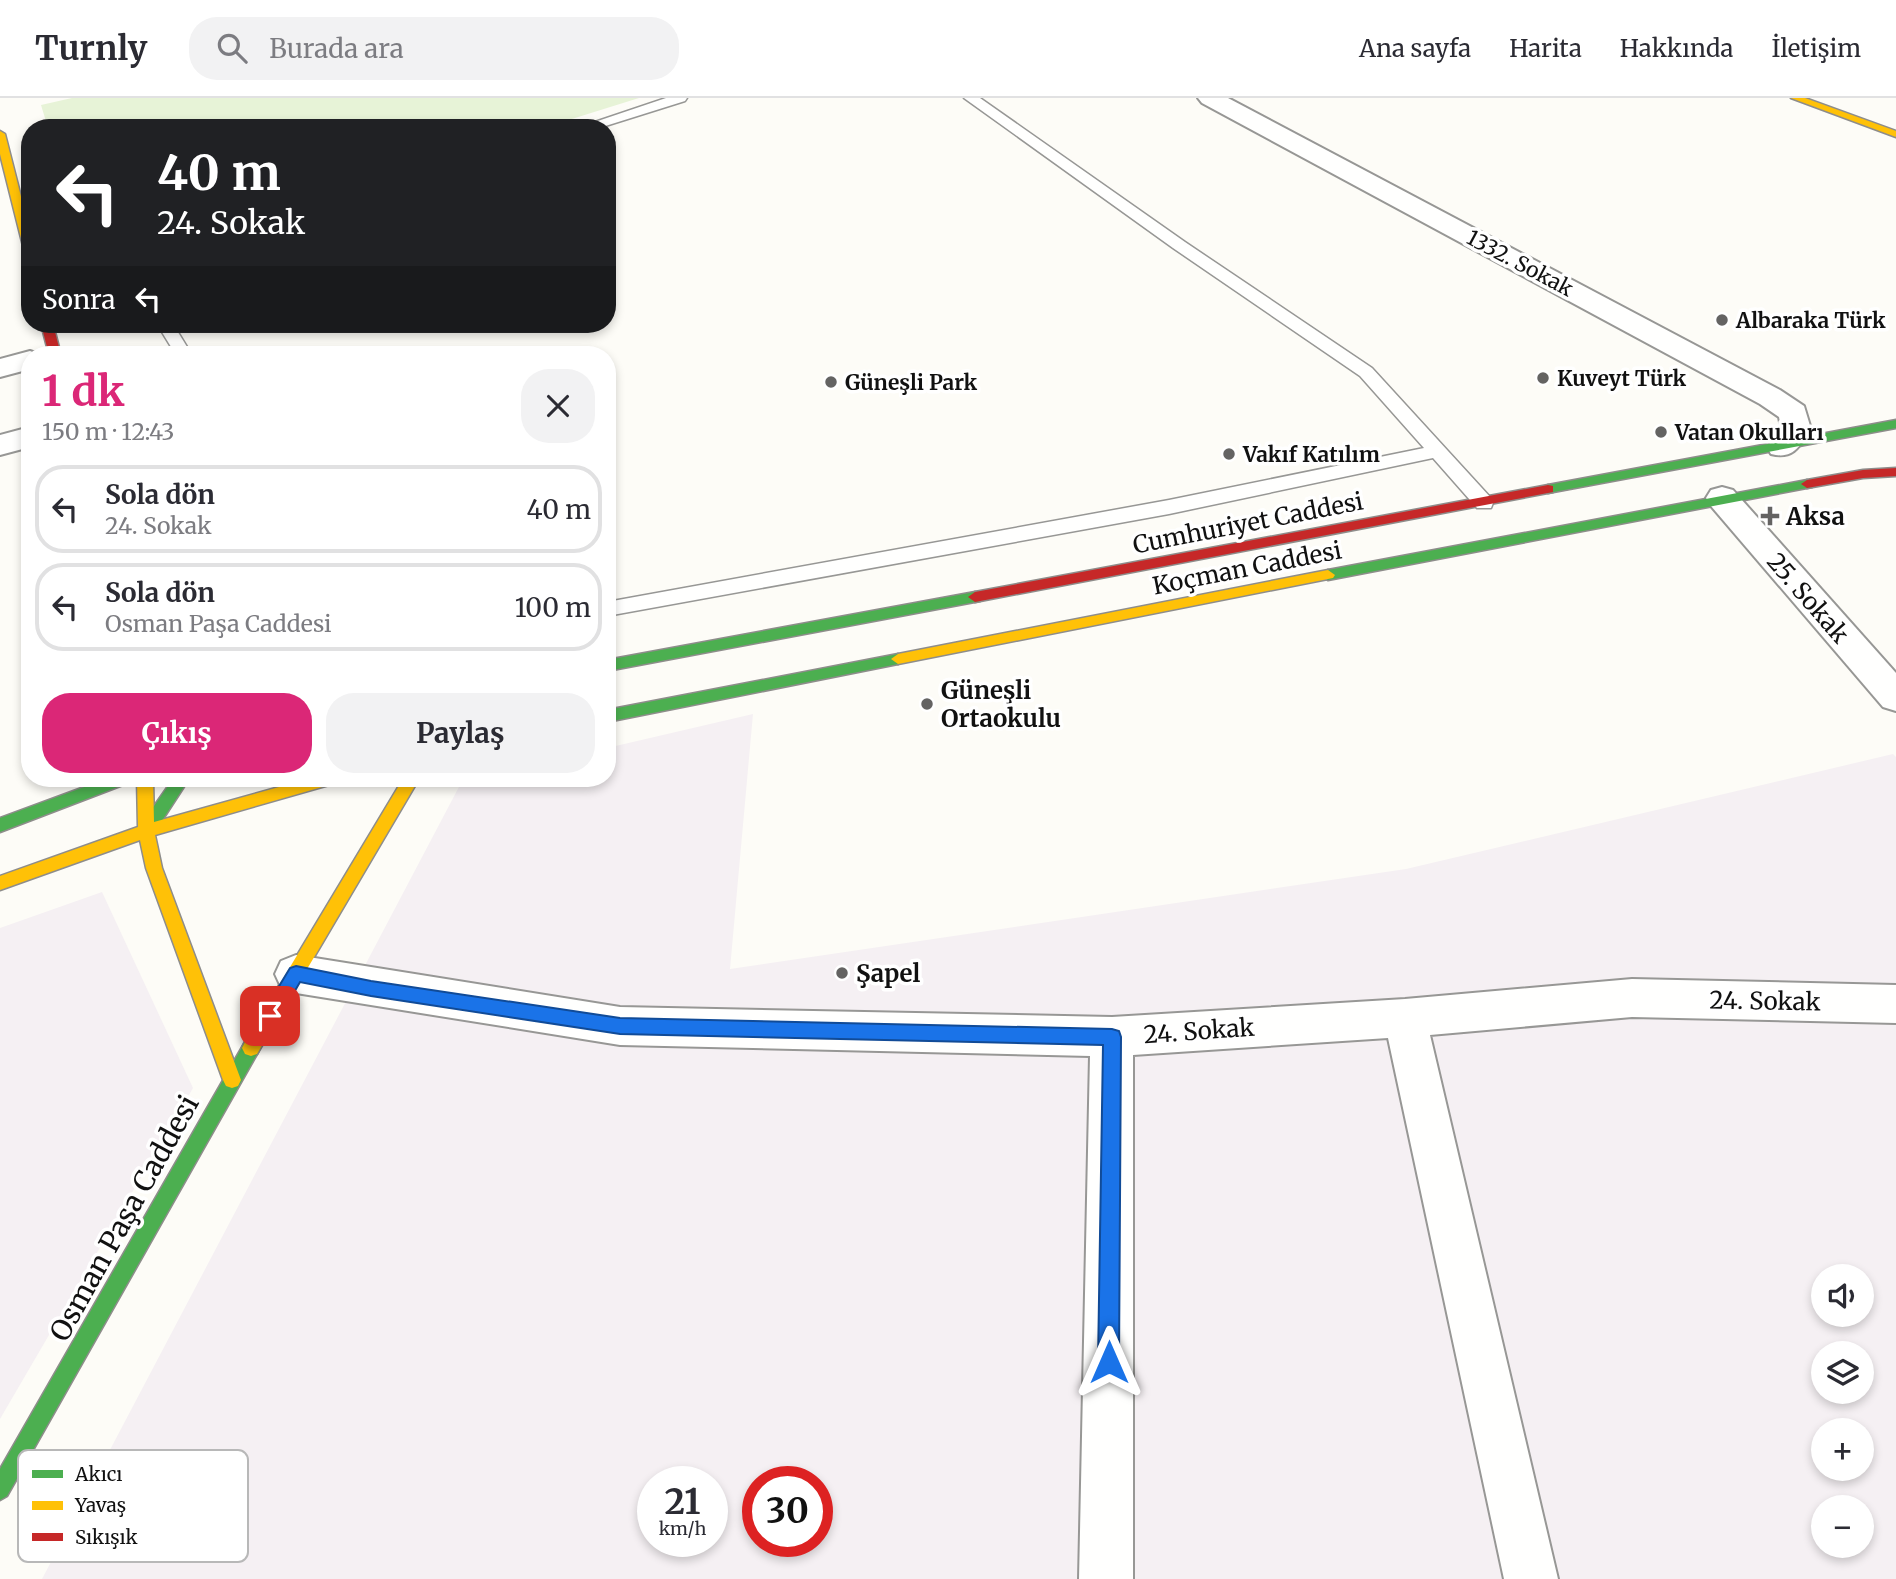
<!DOCTYPE html>
<html lang="tr">
<meta charset="utf-8">
<style>
:root{--surface:#fff;--page:#f2f2f3;--text:#2b2b33;--muted:#7c7c81;--line:#e1e1e2;--accent:#db2777}
body{margin:0;font-family:Merriweather,serif;background:var(--page);color:var(--text);height:100vh;display:flex;flex-direction:column;font-size:26px;white-space:nowrap}
*{box-sizing:border-box;margin:0}
p{font-size:23px;color:var(--muted)}
.icon{flex:none;width:38px;height:38px;fill:none;stroke:currentColor;stroke-width:2;stroke-linecap:round;stroke-linejoin:round}
.map{position:relative;flex:1;overflow:hidden}
.details{position:absolute;left:21px;top:248px;width:595px;height:441px;display:flex;flex-direction:column;background:var(--surface);border-radius:28px;box-shadow:0 4px 10px #0003}
.details>*{flex:none}
.guide{position:absolute;left:21px;top:21px;width:595px;height:214px;border-radius:28px;box-shadow:0 4px 10px #0003;background:#202124;color:#fff;overflow:hidden}
.buttons{position:absolute;left:1811px;top:1166px;display:grid;gap:14px}
.buttons a{display:grid;place-items:center;width:63px;height:63px;border-radius:50%;background:var(--surface);box-shadow:0 4px 10px #0003;font-size:35px}
.speed{position:absolute;left:637px;top:1368px;display:flex;gap:14px;font-size:35px;font-weight:700;text-align:center}
.speed>*{display:grid;place-content:center;width:91px;height:91px;border-radius:50%;background:var(--surface);box-shadow:0 4px 10px #0003;line-height:1}
.speed small{font-size:18px;font-weight:400}
.speed .limit{border:10px solid #d22;background:#fff;color:#111}
.pin{position:absolute;display:grid;place-items:center;width:60px;height:60px;color:#fff;margin:-30px;border-radius:14px;box-shadow:0 4px 10px #0006}
.me{position:absolute;width:77px;margin:-38px;rotate:0deg;stroke-linejoin:round;filter:drop-shadow(0 0 5px #0008)}
.turn{display:flex;align-items:center;gap:24px;height:147px;padding:0 21px;font-size:32px}
.turn .icon{width:91px;height:91px;stroke-width:2.5}
.turn b{display:block;font-size:49px;line-height:60px}
.then{display:flex;align-items:center;height:66px;padding:0 21px;background:#0003;gap:14px;font-size:26px}
.round{display:grid;place-items:center;flex:none;width:74px;height:74px;border-radius:28px;background:var(--page)}
.headline{display:flex;align-items:center;justify-content:space-between;height:119px;padding:0 21px}
h1{font-size:42px;font-weight:700;line-height:52px;color:var(--accent)}
.action{display:flex;gap:14px;margin-top:auto;padding:14px 21px}
.action a{flex:1;height:80px;border-radius:28px;background:var(--accent);color:#fff;font-size:28px;font-weight:700;line-height:80px;text-align:center}
.action a+a{background:var(--page);color:var(--text)}
ul{padding:0;list-style:none}
li{display:flex;align-items:center;gap:21px;height:88px;margin:0 14px 10px;padding:0 7px;border:4px solid var(--line);border-radius:28px}
li div{flex:1}
li b{display:block;font-size:26px}
li em{font-style:normal}
header{display:flex;align-items:center;gap:42px;box-sizing:border-box;height:98px;padding:0 35px;background:var(--surface);border-bottom:2px solid var(--line)}
header strong{font-size:33px}
nav{display:flex;gap:38px;margin-inline-start:auto;font-size:24px}
.search{width:490px;height:63px;background:var(--page);display:flex;align-items:center;gap:18px;box-sizing:border-box;padding:0 24px;border-radius:28px;color:var(--muted);font-size:26px}
.map>svg:first-child{display:block}
.industrial{fill:#f5f0f3;fill-rule:evenodd}
.green{fill:#e7f3d7}
.lines{fill:none;stroke-linecap:round;stroke-linejoin:round}
.lane-casing{stroke:#979795;stroke-width:3}
.street-casing{stroke:#979795;stroke-width:4}
.fast-casing{stroke:#8e8d8b;stroke-width:3}
.slow-casing{stroke:#8e8d8b;stroke-width:3}
.jam-casing{stroke:#8e8d8b;stroke-width:3}
.lane{fill:#fffffe;fill-rule:evenodd}
.street{fill:#fffffe;fill-rule:evenodd}
.fast{fill:#4caf50;fill-rule:evenodd}
.slow{fill:#ffc107;fill-rule:evenodd}
.jam{fill:#c62828;fill-rule:evenodd}
.route{fill:#1a73e8;stroke:#114b97;stroke-width:2}
.poi-dot{fill:#646362;stroke:#fff;stroke-width:2.5}
.labels{text-anchor:middle;dominant-baseline:central;stroke-width:7;stroke-linejoin:round;paint-order:stroke}
.far-street-label{font-size:21px;fill:#111;stroke:#fff}
.far-poi-label{font-size:21px;font-weight:bold;fill:#111;stroke:#fff;text-anchor:start}
.poi-label{font-size:24px;font-weight:bold;fill:#111;stroke:#fff;text-anchor:start}
.street-label{font-size:24px;fill:#111;stroke:#fff}
.near-street-label{font-size:28px;fill:#111;stroke:#fff}
.key{fill:#fff;stroke:#b8b8b8;stroke-width:2}
.key-label{font-size:19px;fill:#111}
</style>
<header>
<strong>Turnly</strong>
<div class="search"><svg class="icon" aria-label="search" viewBox="0 0 24 24"><circle cx="10" cy="10" r="6"/><path d="M15 15l6 6"/></svg>Burada ara</div>
<nav><a>Ana sayfa</a><a>Harita</a><a>Hakkında</a><a>İletişim</a></nav>
</header>
<div class="map">
<svg width="1896" height="1481" viewBox="0 0 1896 1481">
<rect width="100%" height="100%" fill="#fdfcf7"/>
<g class="industrial">
<path d="M 753,616 L 730,871 L 1406,771 L 1893,656 L 1896,659 L 1896,1481 L 42,1481 L 461,685 L 478,681 L 607,681 L 607,650 ZM 1824,1178 L 1862,1178 L 1862,1216 L 1824,1216 ZM 1824,1255 L 1862,1255 L 1862,1293 L 1824,1293 ZM 1824,1332 L 1862,1332 L 1862,1370 L 1824,1370 ZM 653,1384 L 712,1384 L 712,1444 L 653,1444 ZM 758,1384 L 817,1384 L 817,1444 L 758,1444 ZM 1824,1409 L 1862,1409 L 1862,1447 L 1824,1447 Z"/>
<path d="M 102,794 L 193,990 L 0,1321 L 0,830 Z"/>
</g>
<path class="green" d="M 72,0 L 639,0 L 543,30 L 48,30 L 41,7 Z"/>
<g class="lines">
<defs>
<g id="lane">
<path d="M 666,0 L 687,0 L 685,3 L 599,30 L 577,30 Z"/>
<path d="M 964,0 L 980,0 L 1185,144 L 1372,270 L 1491,400 L 1493,405 L 1491,410 L 1477,410 L 1433,360 L 1169,416 L 607,518 L 607,504 L 1169,402 L 1424,350 L 1360,278 L 1173,150 Z"/>
<path d="M 157,226 L 173,226 L 192,257 L 176,257 Z"/>
</g>
<g id="street">
<path d="M 1198,0 L 1228,0 L 1780,292 L 1804,308 L 1811,331 C 1800,348 1793,362 1771,356 L 1767,349 L 1781,330 L 1779,319 L 1760,306 L 1202,5 Z"/>
<path d="M 30,253 L 41,257 L 30,257 L 30,271 L 0,279 L 0,261 Z"/>
<path d="M 30,329 L 30,349 L 0,357 L 0,337 Z"/>
<path d="M 1722,389 L 1733,392 L 1896,575 L 1896,613 L 1883,609 L 1711,408 L 1706,400 L 1711,392 Z"/>
<path d="M 296,857 L 620,909 L 1112,919 L 1405,901 L 1632,881 L 1896,887 L 1896,925 L 1632,919 L 1430,937 L 1558,1481 L 1504,1481 L 1388,940 L 1133,957 L 1133,1481 L 1079,1481 L 1090,958 L 620,947 L 296,895 L 281,889 L 275,876 L 281,863 Z"/>
</g>
<g id="fast">
<path d="M 1896,322 L 1896,330 L 1548,395 L 1542,391 L 1548,387 Z"/>
<path d="M 1807,382 L 1813,386 L 1812,389 L 1328,482 L 1321,477 L 1328,472 Z"/>
<path d="M 975,494 L 980,495 L 982,499 L 980,503 L 607,573 L 607,562 Z"/>
<path d="M 898,556 L 905,561 L 898,566 L 607,624 L 607,612 Z"/>
<path d="M 106,681 L 131,681 L 128,685 L 0,734 L 0,720 Z"/>
<path d="M 173,681 L 189,681 L 152,738 L 140,738 L 138,733 L 140,728 Z"/>
<path d="M 251,942 L 257,944 L 260,950 L 257,956 L 7,1398 L 0,1402 L 0,1371 L 245,944 Z"/>
</g>
<g id="slow">
<path d="M 1791,0 L 1805,0 L 1896,33 L 1896,39 Z"/>
<path d="M 0,33 L 5,36 L 30,134 L 30,159 L 25,156 L 0,56 Z"/>
<path d="M 1328,472 L 1335,477 L 1333,480 L 898,566 L 891,561 L 898,556 Z"/>
<path d="M 137,681 L 153,681 L 154,724 L 308,681 L 337,681 L 334,685 L 329,687 L 155,737 L 162,770 L 241,982 L 238,988 L 232,990 L 226,988 L 223,982 L 146,770 L 140,742 L 0,792 L 0,778 L 138,729 Z"/>
<path d="M 403,681 L 419,681 L 257,956 L 251,958 L 245,956 L 242,950 L 245,944 Z"/>
</g>
<g id="jam">
<path d="M 41,226 L 53,226 L 61,257 L 49,257 Z"/>
<path d="M 1896,370 L 1896,378 L 1863,380 L 1807,390 L 1801,386 L 1807,382 L 1863,372 Z"/>
<path d="M 1548,387 L 1553,388 L 1553,394 L 975,504 L 968,499 L 975,494 Z"/>
</g>
</defs>
<use href="#lane" class="lane-casing"/>
<use href="#street" class="street-casing"/>
<use href="#fast" class="fast-casing"/>
<use href="#slow" class="slow-casing"/>
<use href="#jam" class="jam-casing"/>
<use href="#lane" class="lane"/>
<use href="#street" class="street"/>
<use href="#fast" class="fast"/>
<use href="#slow" class="slow"/>
<use href="#jam" class="jam"/>
</g>
<path class="route" d="M 296,868 L 371,883 L 620,920 L 1112,931 L 1119,933 L 1121,939 L 1119,1264 L 1116,1271 L 1109,1274 L 1101,1271 L 1098,1264 L 1103,947 L 620,936 L 371,898 L 300,884 L 277,924 L 270,926 L 264,924 L 262,918 L 264,913 L 290,870 Z"/>
<g class="poi-dot">
<circle cx="1722" cy="222" r="7"/>
<circle cx="1543" cy="280" r="7"/>
<circle cx="831" cy="284" r="7"/>
<circle cx="1661" cy="334" r="7"/>
<circle cx="1229" cy="356" r="7"/>
<path d="M1766.5 407.5h7v7h7v7h-7v7h-7v-7h-7v-7h7z"/>
<circle cx="927" cy="606" r="7"/>
<circle cx="842" cy="875" r="7"/>
</g>
<g class="labels">
<g class="far-street-label">
<text transform="translate(1520 165) rotate(28)">1332. Sokak</text>
</g>
<g class="far-poi-label">
<text x="1736" y="222">Albaraka Türk</text>
<text x="1557" y="280">Kuveyt Türk</text>
<text x="845" y="284">Güneşli Park</text>
<text x="1675" y="334">Vatan Okulları</text>
<text x="1243" y="356">Vakıf Katılım</text>
</g>
<g class="poi-label">
<text x="1786" y="418">Aksa</text>
<text x="941" y="592">Güneşli<tspan x="941" dy="28">Ortaokulu</tspan></text>
<text x="856" y="875">Şapel</text>
</g>
<g class="street-label">
<text transform="translate(1248 425) rotate(-11)">Cumhuriyet Caddesi</text>
<text transform="translate(1247 470) rotate(-11)">Koçman Caddesi</text>
<text transform="translate(1808 500) rotate(49)">25. Sokak</text>
<text transform="translate(1765 903) rotate(1)">24. Sokak</text>
<text transform="translate(1199 933) rotate(-4)">24. Sokak</text>
</g>
<g class="near-street-label">
<text transform="translate(124 1120) rotate(-61)">Osman Paşa Caddesi</text>
</g>
</g>
<rect x="18" y="1352" width="230" height="112" rx="10" class="key"/>
<rect x="32" y="1372" width="31" height="8" fill="#4caf50"/>
<rect x="32" y="1403" width="31" height="9" fill="#ffc107"/>
<rect x="32" y="1435" width="31" height="8" fill="#c62828"/>
<g class="key-label">
<text x="75" y="1383">Akıcı</text>
<text x="75" y="1414">Yavaş</text>
<text x="75" y="1446">Sıkışık</text>
</g>
</svg>
<div class="buttons">
<a><svg class="icon" aria-label="sound" viewBox="0 0 24 24"><path d="M4 9h4l5-4v14l-5-4H4zM17 9q2 3 0 6"/></svg></a>
<a><svg class="icon" aria-label="layers" viewBox="0 0 24 24"><path d="M12 4l9 5-9 5-9-5zM3 14l9 5 9-5"/></svg></a>
<a>+</a>
<a>−</a>
</div>
<div class="speed"><div>21<small>km/h</small></div><div class="limit">30</div></div>
<div class="pin" style="left:270px;top:918px;background:#d93025"><svg class="icon" aria-label="arrive" viewBox="0 0 24 24"><path d="M6 21V4h12l-3 4 3 4H6"/></svg></div>
<svg class="me" style="left:1109px;top:1264px" viewBox="-20 -20 40 40"><path d="M0-17L14 15 0 8-14 15z" fill="#1a73e8" stroke="#fff" stroke-width="4"/></svg>
<div class="guide">
<div class="turn"><svg class="icon" aria-label="left" viewBox="0 0 24 24"><path d="M17 20v-9H6M10 6l-5 5 5 5"/></svg><div><b>40 m</b>24. Sokak</div></div>
<div class="then">Sonra<svg class="icon" aria-label="left" viewBox="0 0 24 24"><path d="M17 20v-9H6M10 6l-5 5 5 5"/></svg></div>
</div>
<section class="details">
<div class="headline"><div><h1>1 dk</h1><p>150 m · 12:43</p></div><a class="round"><svg class="icon" aria-label="close" viewBox="0 0 24 24"><path d="M6 6l12 12M18 6L6 18"/></svg></a></div>
<ul>
<li><svg class="icon" aria-label="left" viewBox="0 0 24 24"><path d="M17 20v-9H6M10 6l-5 5 5 5"/></svg><div><b>Sola dön</b><p>24. Sokak</p></div><em>40 m</em></li>
<li><svg class="icon" aria-label="left" viewBox="0 0 24 24"><path d="M17 20v-9H6M10 6l-5 5 5 5"/></svg><div><b>Sola dön</b><p>Osman Paşa Caddesi</p></div><em>100 m</em></li>
</ul>
<div class="action"><a>Çıkış</a><a>Paylaş</a></div>
</section>
</div>
